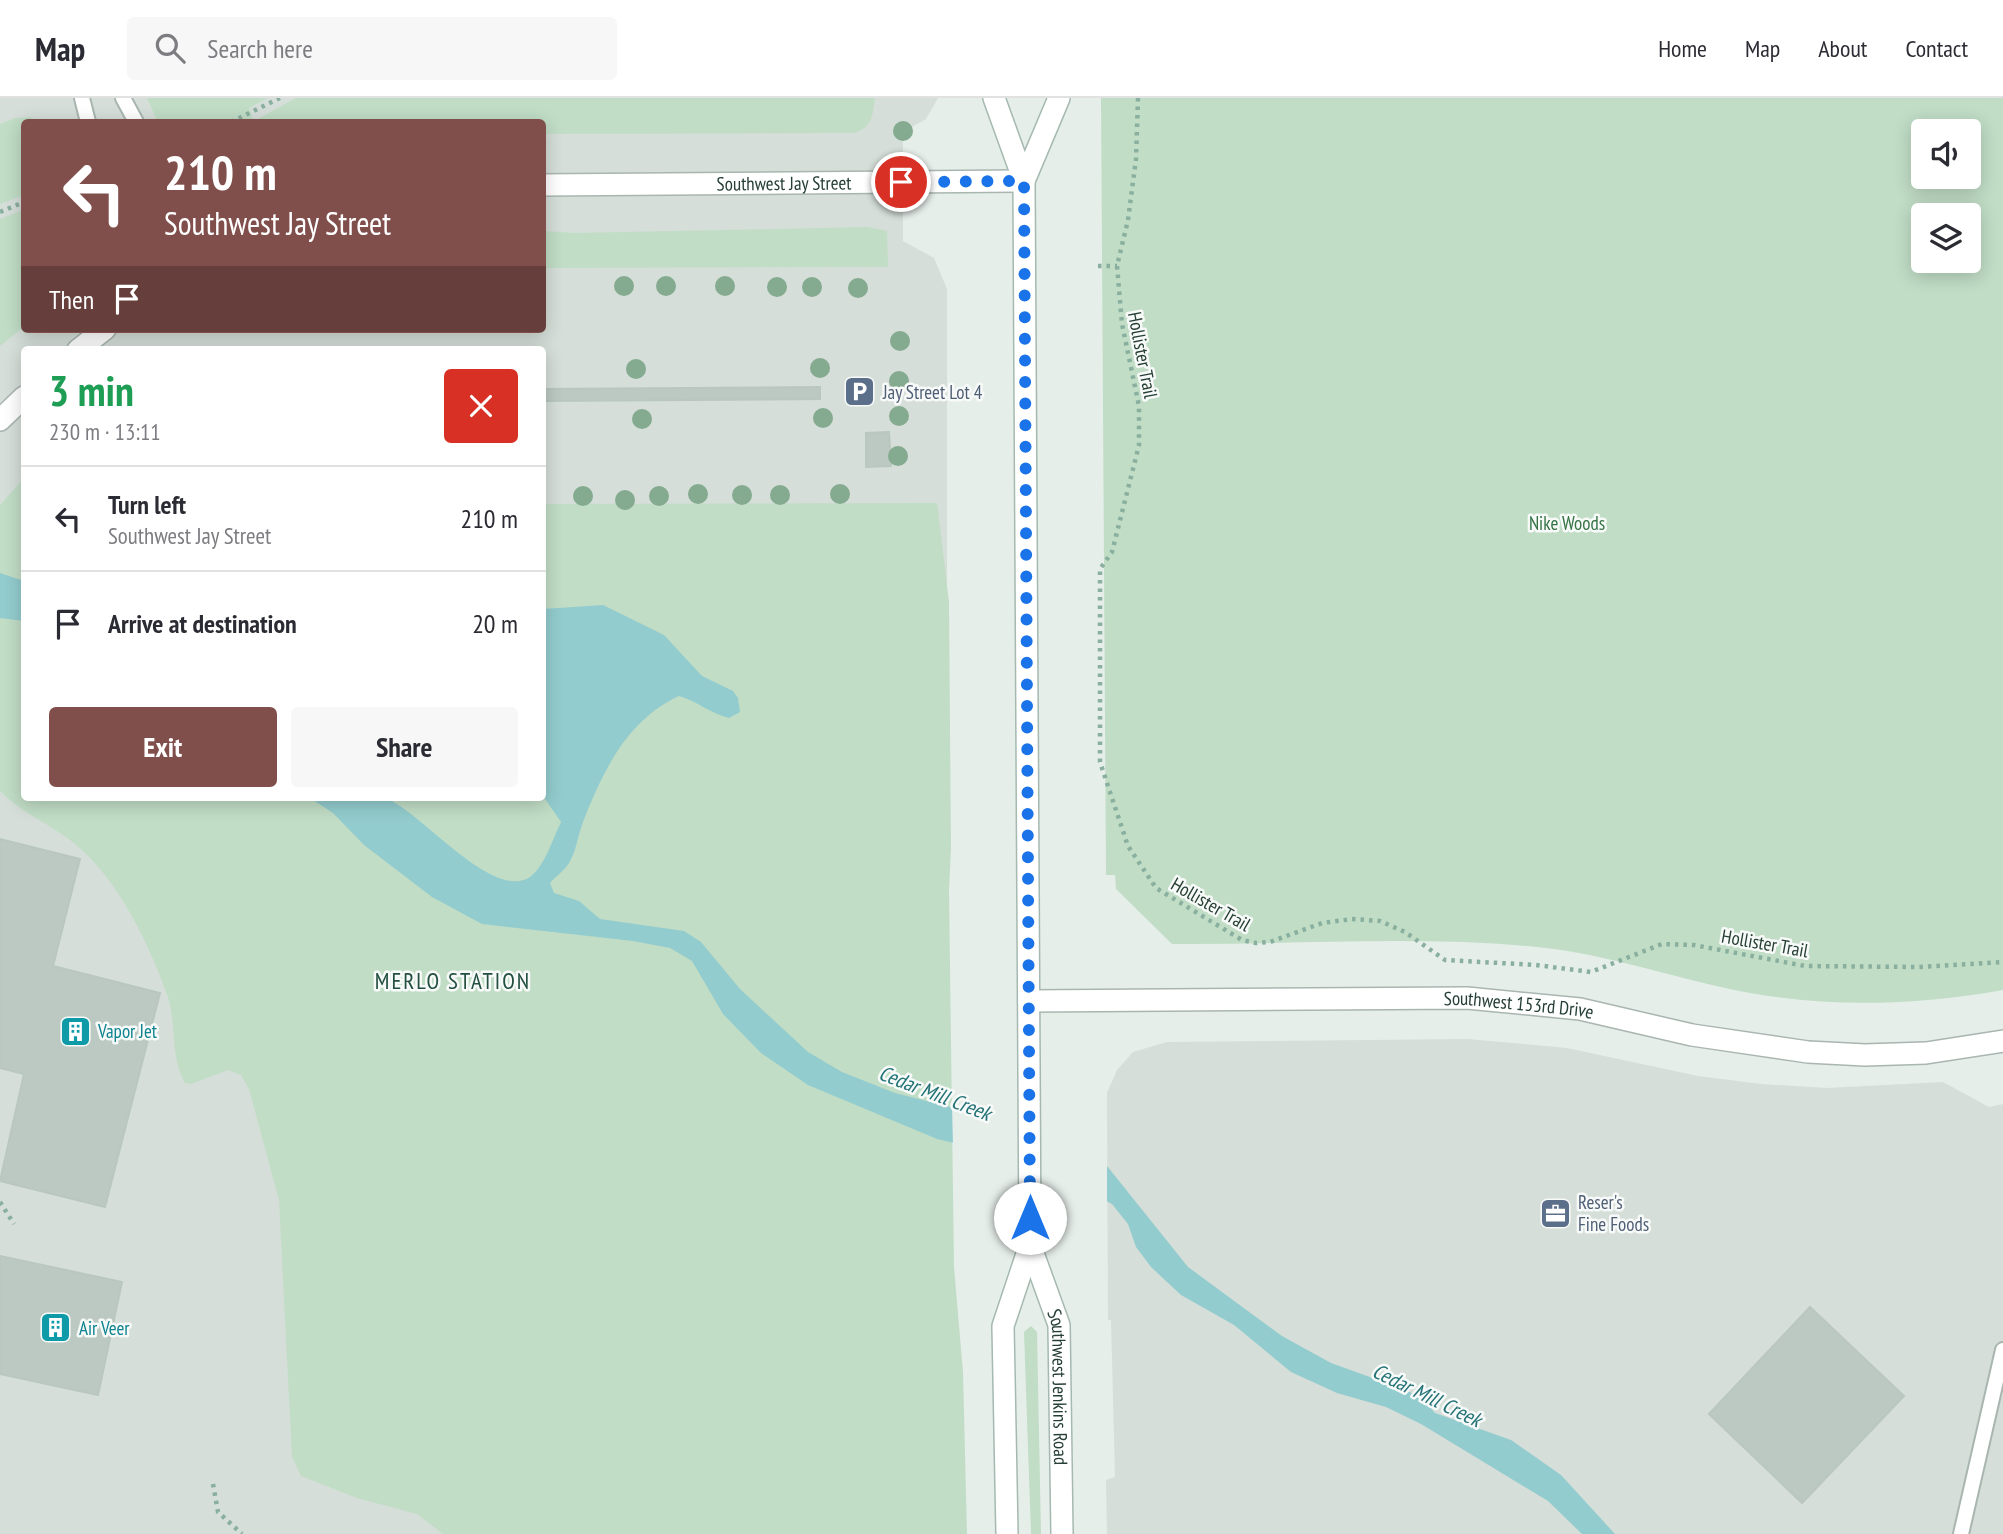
<!DOCTYPE html>
<meta charset="utf-8">
<style>
:root{--surface:#fff;--page:#f7f7f7;--text:#2b2b33;--muted:#7c7c81;--line:#e1e1e2;--accent:#804f4c}
body{margin:0;font-family:"PT Sans Narrow",sans-serif;background:var(--page);color:var(--text);height:100vh;display:flex;flex-direction:column;font-size:26px;white-space:nowrap}
*{box-sizing:border-box;margin:0}
p{font-size:23px;color:var(--muted)}
.icon{flex:none;width:38px;height:38px;fill:none;stroke:currentColor;stroke-width:2;stroke-linecap:round;stroke-linejoin:round}
.map{position:relative;flex:1;overflow:hidden}
.details{position:absolute;left:21px;top:248px;width:525px;height:455px;display:flex;flex-direction:column;background:var(--surface);border-radius:7px;box-shadow:0 4px 18px #0003}
.details>*{flex:none}
.hud{position:absolute;left:21px;top:21px;width:525px;height:214px;border-radius:7px;box-shadow:0 4px 18px #0003;background:#804f4c;color:#fff;overflow:hidden}
.buttons{position:absolute;left:1911px;top:21px;display:grid;gap:14px}
.buttons a{display:grid;place-items:center;width:70px;height:70px;border-radius:7px;background:var(--surface);box-shadow:0 4px 18px #0003;font-size:35px}
.pin{position:absolute;display:grid;place-items:center;width:60px;height:60px;color:#fff;margin:-30px;border:4px solid #fff;border-radius:50%;box-shadow:0 2px 7px #0007}
.me{position:absolute;width:77px;margin:-38px;rotate:0deg;stroke-linejoin:round;filter:drop-shadow(0 0 5px #0008)}
.turn{display:flex;align-items:center;gap:24px;height:147px;padding:0 28px;font-size:32px}
.turn .icon{width:91px;height:91px;stroke-width:2.5}
.turn b{display:block;font-size:49px;line-height:60px}
.then{display:flex;align-items:center;height:66px;padding:0 28px;background:#0003;gap:14px;font-size:26px}
.round{display:grid;place-items:center;flex:none;width:74px;height:74px;border-radius:7px;background:var(--page)}
.head{display:flex;align-items:center;justify-content:space-between;height:119px;padding:0 28px}
h1{font-size:42px;font-weight:700;line-height:52px;color:#1e9e55}
.primary-button{display:flex;gap:14px;margin-top:auto;padding:14px 28px}
.primary-button a{flex:1;height:80px;border-radius:7px;background:var(--accent);color:#fff;font-size:28px;font-weight:700;line-height:80px;text-align:center}
.primary-button a+a{background:var(--page);color:var(--text)}
ul{padding:0;list-style:none}
li{display:flex;align-items:center;gap:21px;height:105px;padding:0 28px;border-top:2px solid var(--line)}
li div{flex:1}
li b{display:block;font-size:26px}
li em{font-style:normal}
header{display:flex;align-items:center;gap:42px;box-sizing:border-box;height:98px;padding:0 35px;background:var(--surface);border-bottom:2px solid var(--line)}
header strong{font-size:33px}
nav{display:flex;gap:38px;margin-inline-start:auto;font-size:24px}
.search{width:490px;height:63px;background:var(--page);display:flex;align-items:center;gap:18px;box-sizing:border-box;padding:0 24px;border-radius:7px;color:var(--muted);font-size:26px}
.map>svg:first-child{display:block}
.built{fill:#d5ded8;fill-rule:evenodd}
.green{fill:#c1ddc6;fill-rule:evenodd}
.water{fill:#93ccce}
.pier{fill:#e6eeea}
.building{fill:#bcc9c2;stroke:#b9c7c0;stroke-width:2}
.lines{fill:none;stroke-linecap:round;stroke-linejoin:round}
.service-casing{stroke:#a9b6b0;stroke-width:18}
.tertiary-casing{stroke:#a9b6b0;stroke-width:24}
.secondary-casing{stroke:#a5b9b0;stroke-width:24}
.path{stroke:#89af9f;stroke-width:4.5;stroke-dasharray:3.5 5;stroke-linecap:butt}
.service{stroke:#fff;stroke-width:14}
.tertiary{stroke:#fff;stroke-width:21}
.secondary{stroke:#fff;stroke-width:21}
.tree{fill:#84aa8f}
.route{stroke:#1a73e8;stroke-width:12;stroke-dasharray:0 21.6}
.labels{text-anchor:middle;dominant-baseline:central;stroke-width:5;stroke-linejoin:round;paint-order:stroke}
.street-label{font-size:19px;fill:#263f35;stroke:#f7faf8}
.service-label{font-size:19px;fill:#4e5e75;stroke:#f7faf8;text-anchor:start}
.park-label{font-size:19px;fill:#337344;stroke:#f7faf8}
.culture-label{font-size:19px;fill:#0d838f;stroke:#f7faf8;text-anchor:start}
.water-label{font-size:21px;font-style:italic;fill:#247377;stroke:#f7faf8}
.quarter-label{font-size:23px;letter-spacing:2px;fill:#235040;stroke:#f7faf8}
</style>
<header>
<strong>Map</strong>
<div class="search"><svg class="icon" aria-label="search" viewBox="0 0 24 24"><circle cx="10" cy="10" r="6"/><path d="M15 15l6 6"/></svg>Search here</div>
<nav><a>Home</a><a>Map</a><a>About</a><a>Contact</a></nav>
</header>
<div class="map">
<svg width="2003" height="1436" viewBox="0 0 2003 1436">
<rect width="100%" height="100%" fill="#e6eeea"/>
<g class="built">
<path d="M 0,0 L 938,0 L 926,21 L 903,34 L 903,143 L 934,160 L 947,191 L 947,781 L 956,1436 L 0,1436 ZM 24,24 L 542,24 L 542,231 L 24,231 ZM 24,252 L 542,252 L 542,700 L 24,700 Z"/>
<path d="M 1468,941 L 1567,950 L 1698,978 L 1761,986 L 1827,990 L 1943,984 L 1989,1009 L 2003,1006 L 2003,1436 L 1107,1436 L 1106,1382 L 1115,1379 L 1111,1222 L 1108,1222 L 1107,1007 L 1107,995 L 1117,972 L 1133,954 L 1167,944 Z"/>
</g>
<g class="green">
<path d="M 147,0 L 268,0 L 249,10 L 254,23 L 296,0 L 875,0 C 872,18 873,29 854,35 L 543,36 L 542,24 L 158,24 Z"/>
<path d="M 1101,0 L 2003,0 L 2003,892 C 1919,907 1834,910 1750,895 C 1678,882 1610,856 1537,849 C 1417,837 1292,847 1172,846 L 1116,791 L 1115,777 L 1106,777 ZM 1923,33 L 1969,33 L 1969,79 L 1923,79 ZM 1923,117 L 1969,117 L 1969,163 L 1923,163 Z"/>
<path d="M 30,19 L 40,24 L 24,24 L 24,97 L 0,106 L 0,26 L 16,20 Z"/>
<path d="M 24,112 L 24,229 L 0,248 L 0,121 Z"/>
<path d="M 868,129 L 887,133 L 888,169 L 543,170 L 543,133 L 575,135 Z"/>
<path d="M 24,380 L 24,700 L 542,700 L 543,406 L 937,405 L 949,504 L 951,751 L 949,792 L 954,1169 L 963,1274 L 967,1436 L 443,1436 L 417,1416 L 357,1400 L 301,1378 L 292,1359 L 279,1102 L 249,991 L 241,977 L 228,972 L 191,986 L 185,985 C 170,958 177,926 167,896 C 148,844 118,781 75,746 C 51,726 24,717 0,693 L 0,407 Z"/>
<path d="M 1031,1228 L 1037,1234 L 1041,1436 L 1031,1436 L 1024,1234 Z"/>
</g>
<g class="water">
<path d="M 0,475 L 24,483 L 24,523 L 0,520 Z"/>
<path d="M 603,507 L 664,537 L 702,578 L 733,593 L 738,600 L 740,614 L 729,620 C 711,616 697,603 679,598 C 627,622 603,673 583,724 C 578,737 576,754 569,765 C 565,772 555,779 550,785 L 554,795 L 579,803 L 600,821 L 684,833 L 701,844 L 740,891 L 808,954 L 842,974 L 895,995 L 994,1020 L 1107,1068 L 1188,1169 L 1282,1238 L 1331,1265 L 1406,1292 L 1424,1302 L 1435,1315 L 1511,1342 L 1561,1377 L 1615,1436 L 1582,1436 L 1548,1403 L 1421,1326 L 1386,1309 L 1337,1295 L 1291,1274 L 1234,1227 L 1181,1197 L 1151,1169 L 1136,1149 L 1128,1126 L 1112,1106 L 1061,1079 L 984,1052 L 937,1041 L 808,987 L 761,955 L 723,916 L 692,863 L 670,850 L 633,843 L 482,826 L 432,799 L 364,747 L 333,715 L 310,700 C 327,700 371,696 385,700 C 419,711 492,804 530,779 C 545,768 553,740 561,724 L 543,698 L 543,511 Z"/>
</g>
<path class="pier" d="M 952,1007 L 995,1017 L 1075,1046 L 1107,1064 L 1107,1107 L 1060,1083 L 953,1048 Z"/>
<g class="building">
<path d="M 820,289 L 820,301 L 542,303 L 542,291 Z"/>
<path d="M 889,334 L 891,368 L 866,369 L 866,335 Z"/>
<path d="M 0,741 L 80,761 L 53,868 L 160,895 L 105,1109 L 0,1083 L 24,976 L 0,970 Z"/>
<path d="M 0,1158 L 122,1184 L 98,1297 L 0,1276 Z"/>
<path d="M 1810,1209 L 1904,1298 L 1802,1405 L 1709,1316 Z"/>
</g>
<g class="lines">
<defs>
<g id="service">
<path d="M 82,0 L 88,24"/>
<path d="M 123,0 L 136,24"/>
<path d="M 1961,1436 L 2003,1252"/>
</g>
<g id="tertiary">
<path id="s1" d="M 542,87 L 1024,83"/>
<path d="M 78,252 L 105,231"/>
<path d="M 0,322 L 24,299"/>
<path id="s2" d="M 1029,903 L 1467,900 L 1580,911 L 1692,937 L 1808,954 L 1865,957 L 1926,955 L 2003,943"/>
</g>
<g id="secondary">
<path d="M 994,0 L 1024,83 L 1059,0"/>
<path id="s3" d="M 1030,1147 L 1059,1227 L 1062,1436"/>
<path d="M 1007,1436 L 1003,1228 L 1030,1147 L 1024,83"/>
</g>
</defs>
<use href="#service" class="service-casing"/>
<use href="#tertiary" class="tertiary-casing"/>
<use href="#secondary" class="secondary-casing"/>
<g class="path">
<path d="M 1138,0 L 1136,61 L 1128,122 L 1117,168 L 1122,226 L 1139,308 L 1139,347 L 1112,454 L 1100,471 L 1100,664 L 1128,748 L 1156,790 L 1242,842 L 1256,845 L 1270,844 L 1322,825 L 1352,821 L 1380,823 L 1405,834 L 1445,862 L 1536,867 L 1591,874 L 1662,846 L 1694,847 L 1805,868 L 1919,869 L 2003,864"/>
<path d="M 231,24 L 280,0"/>
<path d="M 0,114 L 24,104"/>
<path d="M 1098,168 L 1117,168"/>
<path d="M 0,1104 L 14,1126"/>
<path d="M 213,1386 L 218,1414 L 242,1436"/>
</g>
<use href="#service" class="service"/>
<use href="#tertiary" class="tertiary"/>
<use href="#secondary" class="secondary"/>
</g>
<g class="tree">
<circle cx="903" cy="33" r="10"/>
<circle cx="624" cy="188" r="10"/>
<circle cx="666" cy="188" r="10"/>
<circle cx="725" cy="188" r="10"/>
<circle cx="777" cy="189" r="10"/>
<circle cx="812" cy="189" r="10"/>
<circle cx="858" cy="190" r="10"/>
<circle cx="900" cy="243" r="10"/>
<circle cx="820" cy="270" r="10"/>
<circle cx="636" cy="271" r="10"/>
<circle cx="899" cy="283" r="10"/>
<circle cx="899" cy="318" r="10"/>
<circle cx="823" cy="320" r="10"/>
<circle cx="642" cy="321" r="10"/>
<circle cx="898" cy="358" r="10"/>
<circle cx="698" cy="396" r="10"/>
<circle cx="840" cy="396" r="10"/>
<circle cx="742" cy="397" r="10"/>
<circle cx="780" cy="397" r="10"/>
<circle cx="583" cy="398" r="10"/>
<circle cx="659" cy="398" r="10"/>
<circle cx="625" cy="402" r="10"/>
</g>
<g class="lines">
<path class="route" d="M 901,84 L 1024,83 L 1030,1120"/>
</g>
<defs>
<symbol id="parking-square" viewBox="-11 -11 22 22"><rect x="-9" y="-9" width="18" height="18" rx="4" fill="#5c6f8a" stroke="#f7faf8"/><path d="M-3.5-5.5H1a3.5 3.5 0 0 1 0 7H-1V5.5H-3.5ZM-1-3.4V-.6H.8a1.4 1.4 0 0 0 0-2.8Z" fill="#fff"/></symbol>
<symbol id="building-square" viewBox="-11 -11 22 22"><rect x="-9" y="-9" width="18" height="18" rx="4" fill="#0f9aa8" stroke="#f7faf8"/><path d="M-4-6H4V6H1V3H-1V6H-4ZM-2.5-4.3h1.7v1.8h-1.7ZM.8-4.3h1.7v1.8H.8ZM-2.5-1h1.7V.8h-1.7ZM.8-1h1.7V.8H.8Z" fill="#fff"/></symbol>
<symbol id="office-square" viewBox="-11 -11 22 22"><rect x="-9" y="-9" width="18" height="18" rx="4" fill="#5c6f8a" stroke="#f7faf8"/><path d="M-6-3h4V-5.5h4V-3h4V5H-6ZM-1-4.5V-3h2v-1.5ZM-6 0V1H6V0Z" fill="#fff"/></symbol>
</defs>
<g fill-rule="evenodd">
<use href="#parking-square" x="842" y="276" width="35" height="35"/>
<use href="#building-square" x="58" y="916" width="35" height="35"/>
<use href="#office-square" x="1538" y="1098" width="35" height="35"/>
<use href="#building-square" x="38" y="1212" width="35" height="35"/>
</g>
<g class="labels">
<g class="street-label">
<text stroke="none"><textPath href="#s1" startOffset="242">Southwest Jay Street</textPath></text>
<text transform="translate(1143 257) rotate(79)">Hollister Trail</text>
<text transform="translate(1211 806) rotate(30)">Hollister Trail</text>
<text transform="translate(1765 845) rotate(10)">Hollister Trail</text>
<text stroke="none"><textPath href="#s2" startOffset="490">Southwest 153rd Drive</textPath></text>
<text stroke="none"><textPath href="#s3" startOffset="147">Southwest Jenkins Road</textPath></text>
</g>
<g class="service-label">
<text x="883" y="294">Jay Street Lot 4</text>
<text x="1578" y="1104">Reser's<tspan x="1578" dy="22">Fine Foods</tspan></text>
</g>
<g class="park-label">
<text x="1567" y="425">Nike Woods</text>
</g>
<g class="culture-label">
<text x="98" y="933">Vapor Jet</text>
<text x="79" y="1230">Air Veer</text>
</g>
<g class="water-label">
<text transform="translate(935 995) rotate(21)">Cedar Mill Creek</text>
<text transform="translate(1427 1297) rotate(26)">Cedar Mill Creek</text>
</g>
<g class="quarter-label">
<text x="453" y="882">MERLO STATION</text>
</g>
</g>
</svg>
<div class="buttons">
<a><svg class="icon" aria-label="sound" viewBox="0 0 24 24"><path d="M4 9h4l5-4v14l-5-4H4zM17 9q2 3 0 6"/></svg></a>
<a><svg class="icon" aria-label="layers" viewBox="0 0 24 24"><path d="M12 4l9 5-9 5-9-5zM3 14l9 5 9-5"/></svg></a>
</div>
<div class="pin" style="left:901px;top:84px;background:#d93025"><svg class="icon" aria-label="arrive" viewBox="0 0 24 24"><path d="M6 21V4h12l-3 4 3 4H6"/></svg></div>
<svg class="me" style="left:1030px;top:1120px" viewBox="-20 -20 40 40"><circle r="19" fill="#fff"/><path d="M0-13L10 11 0 6-10 11z" fill="#1a73e8"/></svg>
<div class="hud">
<div class="turn"><svg class="icon" aria-label="left" viewBox="0 0 24 24"><path d="M17 20v-9H6M10 6l-5 5 5 5"/></svg><div><b>210 m</b>Southwest Jay Street</div></div>
<div class="then">Then<svg class="icon" aria-label="arrive" viewBox="0 0 24 24"><path d="M6 21V4h12l-3 4 3 4H6"/></svg></div>
</div>
<section class="details">
<div class="head"><div><h1>3 min</h1><p>230 m · 13:11</p></div><a class="round" style="background:#d93025;color:#fff"><svg class="icon" aria-label="close" viewBox="0 0 24 24"><path d="M6 6l12 12M18 6L6 18"/></svg></a></div>
<ul>
<li><svg class="icon" aria-label="left" viewBox="0 0 24 24"><path d="M17 20v-9H6M10 6l-5 5 5 5"/></svg><div><b>Turn left</b><p>Southwest Jay Street</p></div><em>210 m</em></li>
<li><svg class="icon" aria-label="arrive" viewBox="0 0 24 24"><path d="M6 21V4h12l-3 4 3 4H6"/></svg><div><b>Arrive at destination</b></div><em>20 m</em></li>
</ul>
<div class="primary-button"><a>Exit</a><a>Share</a></div>
</section>
</div>
